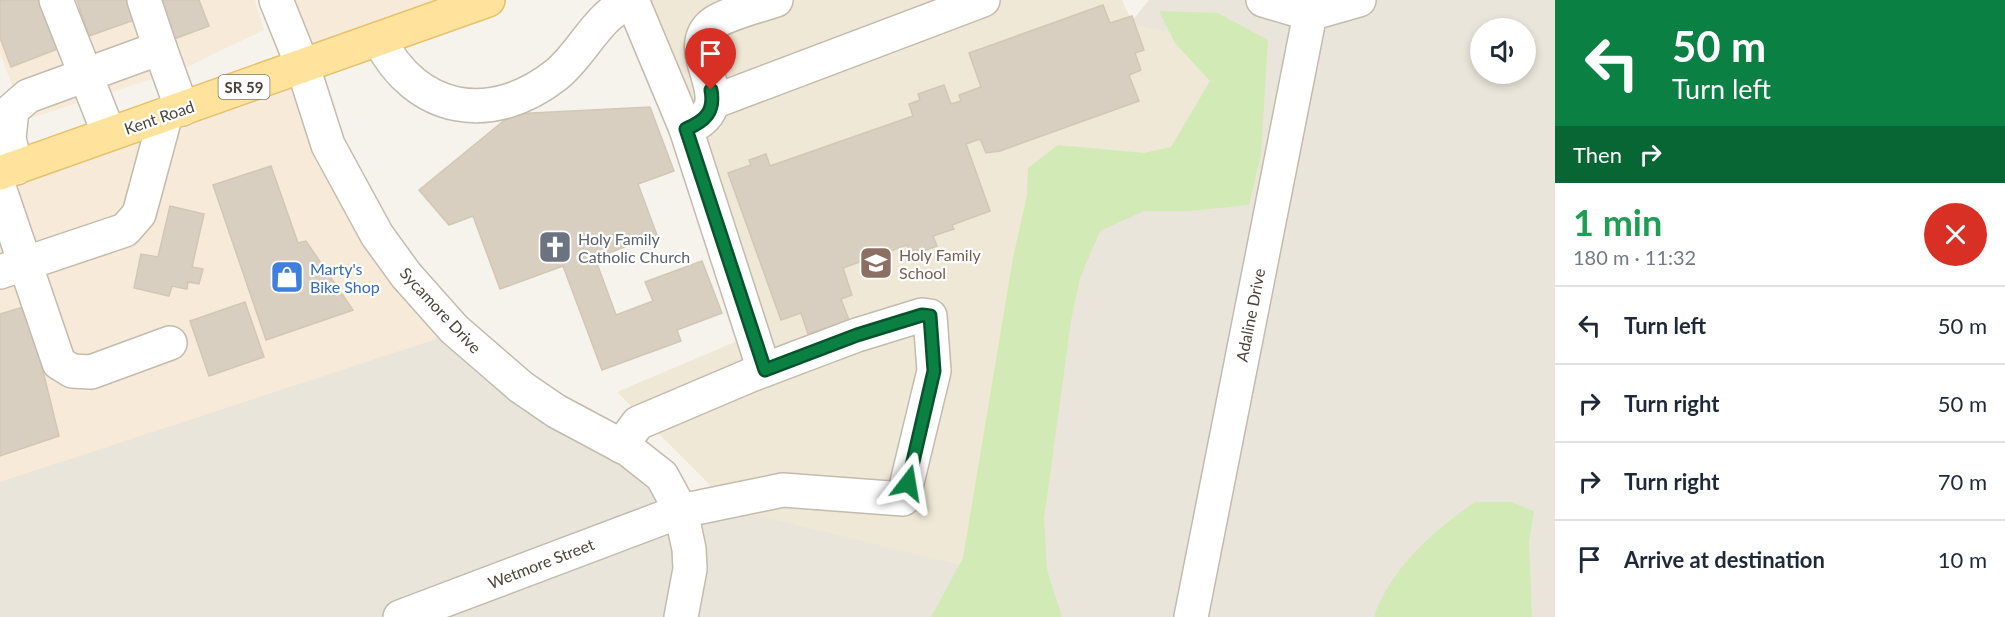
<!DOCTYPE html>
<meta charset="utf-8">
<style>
:root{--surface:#fff;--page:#f6f6f7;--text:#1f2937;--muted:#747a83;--line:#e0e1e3}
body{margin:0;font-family:Lato,sans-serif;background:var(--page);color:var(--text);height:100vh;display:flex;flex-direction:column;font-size:22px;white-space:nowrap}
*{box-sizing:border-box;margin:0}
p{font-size:20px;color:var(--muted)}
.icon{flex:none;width:33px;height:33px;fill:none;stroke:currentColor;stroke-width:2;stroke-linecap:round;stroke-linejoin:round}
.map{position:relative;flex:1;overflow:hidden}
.panel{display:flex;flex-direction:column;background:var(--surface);width:450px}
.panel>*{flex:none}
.hud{background:#0b8043;color:#fff;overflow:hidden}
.fabs{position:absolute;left:1470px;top:18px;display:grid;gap:12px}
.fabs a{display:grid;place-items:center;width:66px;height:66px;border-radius:50%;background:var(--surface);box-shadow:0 3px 9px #0003;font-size:30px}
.pin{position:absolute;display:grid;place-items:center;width:51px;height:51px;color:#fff;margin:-62px -26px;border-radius:50% 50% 50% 0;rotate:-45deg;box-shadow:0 0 6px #0007}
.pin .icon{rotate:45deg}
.me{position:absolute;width:66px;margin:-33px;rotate:14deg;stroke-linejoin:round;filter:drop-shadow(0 0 4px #0008)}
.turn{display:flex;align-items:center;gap:21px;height:126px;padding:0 18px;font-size:27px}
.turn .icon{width:78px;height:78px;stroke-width:2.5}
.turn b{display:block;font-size:42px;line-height:51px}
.then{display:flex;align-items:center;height:57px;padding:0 18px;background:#0003;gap:12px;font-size:22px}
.round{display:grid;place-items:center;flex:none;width:63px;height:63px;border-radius:32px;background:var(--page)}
.overview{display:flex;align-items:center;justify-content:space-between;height:102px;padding:0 18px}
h1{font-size:36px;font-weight:700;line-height:45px;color:#1e9e55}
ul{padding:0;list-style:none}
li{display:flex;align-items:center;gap:18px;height:78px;padding:0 18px;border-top:2px solid var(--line)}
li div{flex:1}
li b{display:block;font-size:22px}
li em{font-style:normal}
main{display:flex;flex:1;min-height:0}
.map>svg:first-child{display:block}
.residential{fill:#eae5da;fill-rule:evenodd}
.commercial{fill:#f7ead8}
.education{fill:#efe8d6}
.green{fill:#d2eab5}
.building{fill:#d8cfc1;stroke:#d3c7b4;stroke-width:1.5}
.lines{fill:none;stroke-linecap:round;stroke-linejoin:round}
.minor-casing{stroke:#c2bbae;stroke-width:36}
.major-casing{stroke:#e6c16a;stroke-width:36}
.minor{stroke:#fff;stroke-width:33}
.major{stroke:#ffe39c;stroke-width:33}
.route-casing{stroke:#07532c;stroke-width:15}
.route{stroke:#0b8043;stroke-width:10}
.labels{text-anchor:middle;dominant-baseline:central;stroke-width:4.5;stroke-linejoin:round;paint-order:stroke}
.shield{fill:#fff;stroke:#817c74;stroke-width:1.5}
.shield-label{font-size:15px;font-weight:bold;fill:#4b4439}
.street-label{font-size:16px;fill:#4b4439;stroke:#fff}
.worship-label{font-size:16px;fill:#5b616d;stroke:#fff;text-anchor:start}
.education-label{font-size:16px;fill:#785e54;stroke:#fff;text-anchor:start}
.shop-label{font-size:16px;fill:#366cbe;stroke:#fff;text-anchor:start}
</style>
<main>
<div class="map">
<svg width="1555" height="617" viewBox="0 0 1555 617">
<rect width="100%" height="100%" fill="#f6f3ec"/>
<path class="residential" d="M 1149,0 L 1555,0 L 1555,617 L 0,617 L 0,481 L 454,329 L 672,492 L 735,510 ZM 1480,28 L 1526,28 L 1526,74 L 1480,74 Z"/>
<g class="commercial">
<path d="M 0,0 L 255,0 L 264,30 L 180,70 L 25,120 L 0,53 Z"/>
<path d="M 276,0 L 488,0 L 303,67 L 328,145 L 458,332 L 0,482 L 0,172 L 302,67 Z"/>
</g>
<path class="education" d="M 637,0 L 1122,0 L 1133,24 L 1248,51 L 1230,190 L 1044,181 L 961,565 L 735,510 L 617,392 L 749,336 Z"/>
<g class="green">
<path d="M 1159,11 L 1218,13 L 1268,40 L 1261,155 L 1249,205 L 1190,211 L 1144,211 L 1100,231 L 1080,278 L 1071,321 L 1044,519 L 1047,570 L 1062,617 L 931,617 L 963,558 L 1013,258 L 1027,195 L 1028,168 L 1058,145 L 1144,153 L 1171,147 L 1210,81 L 1175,43 Z"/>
<path d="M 1475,502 L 1511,502 L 1534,511 L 1529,541 L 1532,617 L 1374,617 C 1390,569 1435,529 1475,502 Z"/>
</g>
<g class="building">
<path d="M 0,0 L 42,0 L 60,48 L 11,67 L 0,38 Z"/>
<path d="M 77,0 L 131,0 L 137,19 L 89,36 Z"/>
<path d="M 150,0 L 199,0 L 209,26 L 166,42 Z"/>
<path d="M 1103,5 L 1110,23 L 1132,16 L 1144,50 L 1135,53 L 1141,70 L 1129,75 L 1139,101 L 1000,151 L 986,153 L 980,139 L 966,144 L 990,211 L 952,225 L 954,229 L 933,236 L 937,246 L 911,255 L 907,245 L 843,268 L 852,295 L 841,299 L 849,320 L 808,334 L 801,313 L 781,320 L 728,173 L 751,165 L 749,160 L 766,154 L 770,166 L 913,116 L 909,104 L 920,100 L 918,94 L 944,85 L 951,104 L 961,101 L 959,95 L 981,87 L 969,53 Z"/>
<path d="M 650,107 L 674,171 L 638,184 L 657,235 L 595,258 L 616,315 L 653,301 L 645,282 L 702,261 L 722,313 L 677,330 L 681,341 L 602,370 L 563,266 L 500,289 L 473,216 L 449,225 L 419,190 L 512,114 Z"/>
<path d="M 271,166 L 298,243 L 306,241 L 353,310 L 266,340 L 213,185 Z"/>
<path d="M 170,206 L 204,214 L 192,267 L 203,269 L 199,284 L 188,282 L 187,289 L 172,286 L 169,296 L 134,288 L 141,254 L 158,257 Z"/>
<path d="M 245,302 L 264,357 L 209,376 L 190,321 Z"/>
<path d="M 27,306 L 59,436 L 0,456 L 0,314 Z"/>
</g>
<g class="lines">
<defs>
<g id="minor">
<path d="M 56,0 L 109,134"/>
<path d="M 276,0 L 303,67 L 328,145 L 377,235 L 406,275 L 454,329 L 521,387 L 556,411 L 629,450 L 662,476 L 681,511 L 689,549 L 690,569 L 681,617"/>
<path d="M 632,0 L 686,129"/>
<path d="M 1263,0 L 1310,14 L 1359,0"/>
<path d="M 379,39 C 416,113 491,126 556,75 C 576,59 588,35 607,17 C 613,11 622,6 629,0"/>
<path d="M 160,48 L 182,109"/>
<path d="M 713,102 L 983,0"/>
<path d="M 16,168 L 9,138 L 12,110 L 28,96 L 160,48 L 144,0"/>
<path d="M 0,190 L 59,363 L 72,371 L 91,372 L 170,343"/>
<path d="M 0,272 L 125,230 L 139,214 L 166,114"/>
<path d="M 764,370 L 686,129 C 747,104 678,56 711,25 C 724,14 759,6 776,0"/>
<path d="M 400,617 L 681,511 L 783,490 L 903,499 L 934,371 L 930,316 L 922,315 L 857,335 L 751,375 L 638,423 L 621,446"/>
<path d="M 1191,617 L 1310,14"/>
</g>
<path id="major" d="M 0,173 L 488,0"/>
</defs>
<use href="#minor" class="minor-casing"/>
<use href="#major" class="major-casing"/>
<use href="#minor" class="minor"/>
<use href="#major" class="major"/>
</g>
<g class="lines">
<defs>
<path id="route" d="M 711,90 C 715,112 705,121 686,129 L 765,370 L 857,335 L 922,315 L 930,316 L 934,371 L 908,483"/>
</defs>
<use href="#route" class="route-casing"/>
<use href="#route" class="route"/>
</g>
<defs>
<symbol id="church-square" viewBox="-11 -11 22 22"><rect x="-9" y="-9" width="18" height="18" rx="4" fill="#6b7280" stroke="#fff"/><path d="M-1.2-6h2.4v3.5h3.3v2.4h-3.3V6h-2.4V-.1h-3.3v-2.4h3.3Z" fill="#fff"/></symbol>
<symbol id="school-square" viewBox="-11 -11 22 22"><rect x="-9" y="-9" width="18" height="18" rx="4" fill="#8d6e63" stroke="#fff"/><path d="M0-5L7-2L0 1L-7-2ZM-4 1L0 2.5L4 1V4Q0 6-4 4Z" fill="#fff"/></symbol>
<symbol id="shop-square" viewBox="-11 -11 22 22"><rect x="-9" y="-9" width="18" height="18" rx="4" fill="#3f7fe0" stroke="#fff"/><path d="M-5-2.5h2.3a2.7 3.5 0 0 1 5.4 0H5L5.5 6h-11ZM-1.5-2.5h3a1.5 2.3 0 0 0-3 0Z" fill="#fff"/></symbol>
</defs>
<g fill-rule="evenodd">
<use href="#church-square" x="536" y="228" width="38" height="38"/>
<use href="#school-square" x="857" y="244" width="38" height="38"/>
<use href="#shop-square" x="268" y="258" width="38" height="38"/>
</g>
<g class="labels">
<rect class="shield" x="218.5" y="75" width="51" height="24" rx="4.5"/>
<g class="shield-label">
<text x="244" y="87">SR 59</text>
</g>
<g class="street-label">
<text transform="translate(159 117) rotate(-19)">Kent Road</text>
<text transform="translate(441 310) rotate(47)">Sycamore Drive</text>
<text transform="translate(1250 315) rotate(-79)">Adaline Drive</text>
<text transform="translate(541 563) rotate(-21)">Wetmore Street</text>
</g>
<g class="worship-label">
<text x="578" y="238">Holy Family<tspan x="578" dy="18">Catholic Church</tspan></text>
</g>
<g class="education-label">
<text x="899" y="254">Holy Family<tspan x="899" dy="18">School</tspan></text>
</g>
<g class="shop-label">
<text x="310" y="268">Marty's<tspan x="310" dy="18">Bike Shop</tspan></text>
</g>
</g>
</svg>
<div class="fabs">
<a><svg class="icon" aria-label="sound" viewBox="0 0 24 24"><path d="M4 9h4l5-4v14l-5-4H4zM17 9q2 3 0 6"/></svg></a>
</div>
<div class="pin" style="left:711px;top:90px;background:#d93025"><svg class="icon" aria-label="arrive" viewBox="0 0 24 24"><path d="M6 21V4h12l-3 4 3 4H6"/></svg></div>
<svg class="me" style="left:908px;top:483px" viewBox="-20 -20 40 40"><path d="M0-17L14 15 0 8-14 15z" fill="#0b8043" stroke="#fff" stroke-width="4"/></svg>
</div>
<section class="panel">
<div class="hud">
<div class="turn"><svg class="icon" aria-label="left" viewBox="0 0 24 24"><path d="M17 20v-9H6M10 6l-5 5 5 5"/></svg><div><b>50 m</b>Turn left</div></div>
<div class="then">Then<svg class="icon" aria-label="right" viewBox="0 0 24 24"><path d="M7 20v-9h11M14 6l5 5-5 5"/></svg></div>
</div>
<div class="overview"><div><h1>1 min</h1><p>180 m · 11:32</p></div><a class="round" style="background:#d93025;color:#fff"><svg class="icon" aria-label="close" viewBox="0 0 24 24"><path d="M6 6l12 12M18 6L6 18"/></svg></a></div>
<ul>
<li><svg class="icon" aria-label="left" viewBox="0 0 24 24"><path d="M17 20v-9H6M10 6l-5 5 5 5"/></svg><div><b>Turn left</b></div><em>50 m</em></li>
<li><svg class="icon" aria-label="right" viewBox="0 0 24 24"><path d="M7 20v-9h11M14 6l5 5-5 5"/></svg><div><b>Turn right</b></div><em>50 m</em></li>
<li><svg class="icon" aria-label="right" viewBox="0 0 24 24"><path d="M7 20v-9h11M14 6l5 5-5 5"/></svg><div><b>Turn right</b></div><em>70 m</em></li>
<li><svg class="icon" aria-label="arrive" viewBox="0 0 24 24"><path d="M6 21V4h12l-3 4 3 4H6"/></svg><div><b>Arrive at destination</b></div><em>10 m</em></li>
</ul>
</section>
</main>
